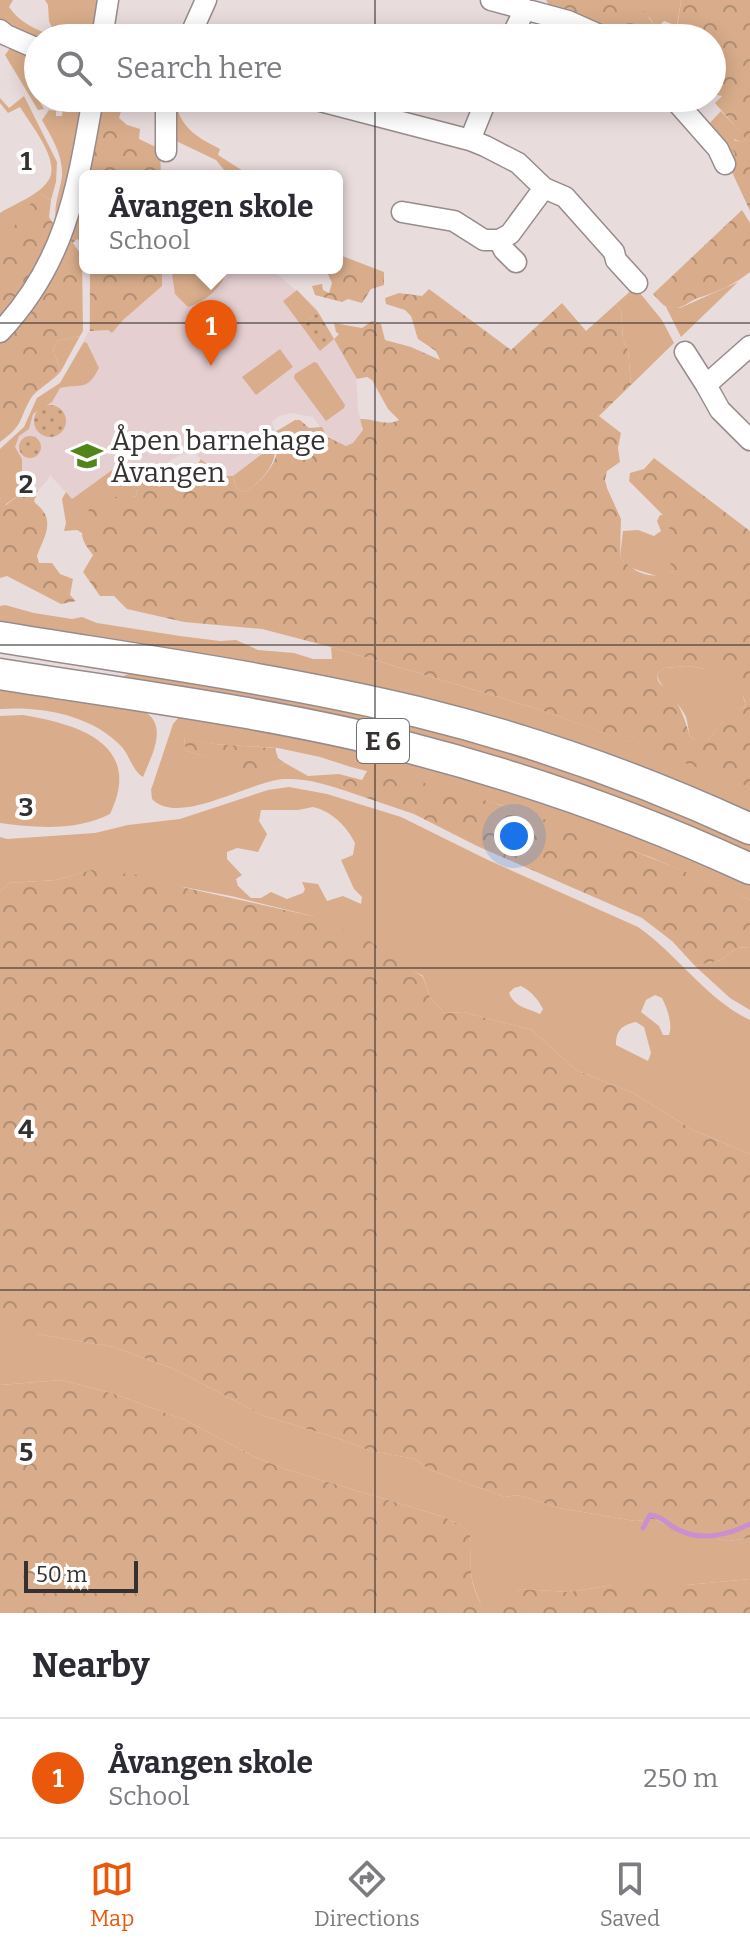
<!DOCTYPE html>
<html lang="en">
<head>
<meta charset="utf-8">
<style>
	:root { --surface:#fff; --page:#f2f2f3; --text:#2b2b33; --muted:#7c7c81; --line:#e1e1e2; --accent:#ea580c }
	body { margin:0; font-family:Bitter,serif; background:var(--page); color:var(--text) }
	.scale { position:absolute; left:24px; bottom:20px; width:114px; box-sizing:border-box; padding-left:8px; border:4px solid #363131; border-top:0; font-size:22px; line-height:28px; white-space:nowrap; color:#363131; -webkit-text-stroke:6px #fff; paint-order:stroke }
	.you { position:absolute; left:514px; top:836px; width:28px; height:28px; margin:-20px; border:6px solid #fff; border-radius:50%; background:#1a73e8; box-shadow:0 0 0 12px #1a73e833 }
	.badge { display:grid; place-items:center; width:52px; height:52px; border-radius:50%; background:var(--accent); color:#fff; font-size:26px; font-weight:700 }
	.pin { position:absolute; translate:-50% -66px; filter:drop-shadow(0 2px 4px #0008) }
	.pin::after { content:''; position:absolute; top:42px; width:28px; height:24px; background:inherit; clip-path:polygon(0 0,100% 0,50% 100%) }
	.popup { position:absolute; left:79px; top:170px; width:264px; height:104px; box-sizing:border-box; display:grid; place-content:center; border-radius:12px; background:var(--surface); filter:drop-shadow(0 2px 6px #0005); font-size:26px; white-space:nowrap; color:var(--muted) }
	.popup b { font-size:30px; color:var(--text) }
	.popup::after { content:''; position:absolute; left:50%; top:100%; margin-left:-16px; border:16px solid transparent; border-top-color:var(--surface) }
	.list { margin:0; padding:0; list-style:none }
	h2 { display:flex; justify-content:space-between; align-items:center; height:104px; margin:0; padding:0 32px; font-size:34px }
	h2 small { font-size:26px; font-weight:400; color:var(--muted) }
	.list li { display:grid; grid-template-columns:52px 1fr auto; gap:24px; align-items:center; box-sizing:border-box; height:120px; padding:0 32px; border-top:2px solid var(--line) }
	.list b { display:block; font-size:30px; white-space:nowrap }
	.list p { margin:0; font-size:26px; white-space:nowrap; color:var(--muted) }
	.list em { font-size:26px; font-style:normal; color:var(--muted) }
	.icon { flex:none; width:44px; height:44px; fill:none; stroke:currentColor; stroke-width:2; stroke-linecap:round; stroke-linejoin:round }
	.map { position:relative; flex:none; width:750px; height:1613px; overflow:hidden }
	.search { position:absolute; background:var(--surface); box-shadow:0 4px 20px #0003; left:24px; right:24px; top:24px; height:88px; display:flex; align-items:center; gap:20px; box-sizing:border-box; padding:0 28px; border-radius:44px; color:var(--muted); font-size:30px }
	.sheet { height:224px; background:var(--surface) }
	nav { display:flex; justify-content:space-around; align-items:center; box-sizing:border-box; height:112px; border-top:2px solid var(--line); background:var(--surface); font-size:22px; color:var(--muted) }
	nav a { display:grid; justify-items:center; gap:4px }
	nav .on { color:var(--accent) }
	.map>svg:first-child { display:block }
</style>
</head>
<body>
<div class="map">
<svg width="750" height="1613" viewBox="0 0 750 1613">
	<defs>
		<pattern id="forest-crowns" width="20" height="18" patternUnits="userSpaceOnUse" patternTransform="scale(2)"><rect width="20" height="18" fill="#d9ad8b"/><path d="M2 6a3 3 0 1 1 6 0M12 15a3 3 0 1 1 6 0" fill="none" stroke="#b18d72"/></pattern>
		<pattern id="park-dots" width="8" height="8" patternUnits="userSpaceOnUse" patternTransform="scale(2)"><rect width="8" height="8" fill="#d9ad8b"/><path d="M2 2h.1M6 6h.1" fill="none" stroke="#b18d72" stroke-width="1.8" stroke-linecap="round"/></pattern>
	</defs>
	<rect width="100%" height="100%" fill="#e9dcdd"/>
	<path fill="#e5cfd1" d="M 90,268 L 270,268 L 315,307 L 356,374 L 358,410 L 363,430 L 361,435 L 353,444 L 346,446 L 337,443 L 327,437 L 313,417 L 291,413 L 279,416 L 272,422 L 275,432 L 271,447 L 233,476 L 219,476 L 213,472 L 194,452 L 179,455 L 140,481 L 127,468 L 119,465 L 72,499 L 50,475 L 47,481 L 38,490 L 27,489 L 0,498 L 0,449 L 24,427 L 37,398 L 60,383 L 89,331 Z"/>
	<path fill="#d9ad8b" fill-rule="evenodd" d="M 0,0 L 13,0 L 9,7 C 21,24 37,30 56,37 L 49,21 L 48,5 L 45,0 L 101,0 L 96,21 L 83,37 C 54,42 23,39 0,19 Z
		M 631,0 L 681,0 L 677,26 L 664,21 L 659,26 L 654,25 L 650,18 L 631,4 Z
		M 10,48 L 36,54 L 33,90 L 44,109 L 38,110 L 5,55 Z
		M 24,96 L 57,162 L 56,182 L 51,200 L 42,195 C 25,208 23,219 9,233 L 0,230 L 0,213 C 14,204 39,195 48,181 C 62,161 30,124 20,107 L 8,113 L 0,103 L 0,98 L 9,108 Z
		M 175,98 C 179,127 195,136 220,149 L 218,155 L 251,176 L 229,176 L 216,160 L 174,140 Z
		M 63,106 L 81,106 L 83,124 L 56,222 C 53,205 60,192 62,176 C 63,155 52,138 42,120 L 49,110 L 56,111 L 56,116 L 62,116 Z
		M 721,111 L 748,140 L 740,142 L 734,139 L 735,157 L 732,164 L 707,126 Z
		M 171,268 L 221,268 L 226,270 C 224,287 203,303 188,307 L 175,294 Z
		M 738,282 L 681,337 L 666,307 L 680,308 Z
		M 635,287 L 662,320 L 674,343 L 631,385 L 628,350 L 623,340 L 621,311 L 616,304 Z
		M 297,290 L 318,312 L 301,325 L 283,301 Z
		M 80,336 L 61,371 L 53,350 L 57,341 Z
		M 84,342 L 87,343 L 99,368 C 87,392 81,383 60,388 L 52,402 L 33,414 L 29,429 L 19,436 L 15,447 L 22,459 L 22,478 L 27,489 L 5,505 L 0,498 L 0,449 L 24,427 L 37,398 L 60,383 Z
		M 280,349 L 293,367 L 256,395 L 242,377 Z
		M 314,362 L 317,363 L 345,405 L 344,408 L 326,421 L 294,378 L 295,374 Z
		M 274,440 C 280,461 263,480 246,492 C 236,491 235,485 233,476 L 271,447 Z
		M 119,465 L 127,468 L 140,481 L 136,496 L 126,499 L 116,497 L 86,515 L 82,533 L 77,530 L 64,531 L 66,523 L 62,499 L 66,492 L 72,499 Z
		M 660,515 L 664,515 L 670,522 L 673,571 L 660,577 L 628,567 L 620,557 L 623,531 L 638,530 L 654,536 L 661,531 L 657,521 Z
		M 5,605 L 34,613 L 72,619 L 82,617 L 97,623 L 180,636 L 220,641 L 236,640 L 258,650 L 294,653 L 313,659 L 332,659 L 331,647 L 538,709 L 744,784 L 750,787 L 750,813 L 712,796 L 0,623 L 0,606 Z
		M 688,666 L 716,671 L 740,685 L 746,707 C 730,708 719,728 708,740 L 695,740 L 690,736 C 688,730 688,723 686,717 C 680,703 658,686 657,674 L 664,668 Z
		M 132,672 L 341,704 L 547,760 L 750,839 L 750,857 L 136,684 L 124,676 Z
		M 0,688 L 143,711 C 169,724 152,755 143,777 C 133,771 130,757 122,747 C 92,715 42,706 0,709 Z
		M 23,715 C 78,724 144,744 110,814 C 78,831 35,828 0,823 L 0,716 Z
		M 179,717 C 269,733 360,748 448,773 C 551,801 653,840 750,885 L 750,900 L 650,857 L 501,805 L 351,767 L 320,757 L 278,748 L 213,744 L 184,738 L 186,751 C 213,757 260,778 285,763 L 308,776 L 339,774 L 339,782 L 346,791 C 326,784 306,778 284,779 C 250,781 179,827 152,799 L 151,790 L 173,724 Z
		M 289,787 L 327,794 L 401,817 L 488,860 L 638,927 C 678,955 706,999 750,1020 L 750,1154 L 693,1130 L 633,1093 L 576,1070 L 532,1030 L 463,1012 L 444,1013 L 430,997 L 423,976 L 312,916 L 231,896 L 93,870 L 56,880 L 9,883 L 0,892 L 0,837 L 7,839 L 95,833 L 128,825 L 180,819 L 268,790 ZM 313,807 C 332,811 347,827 355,843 L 353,855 L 341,860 L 354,889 L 362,897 L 361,904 L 343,896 L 327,901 L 318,884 L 302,882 L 305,889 L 303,893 L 287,899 L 271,892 L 261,898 L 251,898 L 238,886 L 236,879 L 242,875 L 227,859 L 227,852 L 237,848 L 258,852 L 267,834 L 259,821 L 261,810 L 298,810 ZM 521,986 C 532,992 537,998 543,1009 L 540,1014 C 528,1008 515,1008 509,993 L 514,988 ZM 655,995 L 662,998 C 667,1008 673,1024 669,1035 L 663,1035 L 659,1026 L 641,1012 L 646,1000 ZM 636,1022 L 644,1027 L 651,1053 L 648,1061 L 616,1045 C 616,1030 622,1025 636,1022 Z
		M 750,947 L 750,1010 L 730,998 L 695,966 L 721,960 L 737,948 Z
		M 0,1334 L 36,1334 L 114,1347 L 176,1370 L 264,1416 L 334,1437 L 371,1451 L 415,1459 L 430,1470 L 505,1497 L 518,1495 L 559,1508 L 635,1521 L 653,1519 L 683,1532 L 728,1541 L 750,1538 L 750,1579 L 686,1585 L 613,1585 L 569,1592 L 521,1589 L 482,1608 C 478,1596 471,1583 471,1570 C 469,1534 480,1533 441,1516 L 288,1470 L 257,1458 L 185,1420 L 114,1394 L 62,1380 L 0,1385 Z"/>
	<path fill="url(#forest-crowns)" fill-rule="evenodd" d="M 546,0 L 631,0 L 631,4 L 645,12 L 654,25 L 659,26 C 642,55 605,29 583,20 C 573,16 562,14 552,10 Z
		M 681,0 L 750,0 L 750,211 L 731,170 L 735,153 L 728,143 L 730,139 L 740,142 L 747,140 L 715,103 L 722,96 L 712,94 L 712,38 L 676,37 Z
		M 103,98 L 125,98 L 119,118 L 127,125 L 140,129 L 139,139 L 160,149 L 161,176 L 88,176 Z
		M 85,189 L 85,242 L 77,239 L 73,243 L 82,256 L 83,331 L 80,336 L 57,341 L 53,350 L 61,371 C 52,382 37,389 31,398 C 18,420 25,424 0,442 L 0,342 C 47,292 67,255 85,189 Z
		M 42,195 L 51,200 L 49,217 L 58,231 L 53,243 L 0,322 L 0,230 L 9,232 C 22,220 26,203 42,195 Z
		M 742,210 L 750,223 L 750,272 C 734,285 717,292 698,298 C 687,302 680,312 667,307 C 662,305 657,298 653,294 Z
		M 337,254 L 384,272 L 384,285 L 371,289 L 362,303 L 348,299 L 342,302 L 315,295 L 312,286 L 322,284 L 323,290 L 329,293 L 332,283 L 325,268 L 337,268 Z
		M 90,268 L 162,268 L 162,286 L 123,320 L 112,333 L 108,330 L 90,331 Z
		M 429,289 L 511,350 L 562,303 L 586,331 L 616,304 L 621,311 L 623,340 L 628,350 L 631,385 L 599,416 L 621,433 L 618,448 L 620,462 L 607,471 L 605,480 L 607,488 L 621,519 L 620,557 C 634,574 654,581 673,571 L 667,554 L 670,522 L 629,481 L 630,473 L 644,469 L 654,458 L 750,531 L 750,787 L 538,709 L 331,647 L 262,629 L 184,622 L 127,609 L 114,596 L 100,596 L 83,572 L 93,555 C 88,548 82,542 82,533 C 81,519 91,501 105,498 C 116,495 125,500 136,496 L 140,481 L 148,476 L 159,487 L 167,483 L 176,471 L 191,474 L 201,459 L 219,476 L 233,476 C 235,485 236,491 246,492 C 258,484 276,466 277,451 C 277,445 274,438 275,432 L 295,420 L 300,420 L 309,428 L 322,427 L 327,437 L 346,446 L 353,443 L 363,430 L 360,419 C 374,418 386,427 399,420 L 388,409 L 372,380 L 367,377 L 357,379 L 334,339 L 339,334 L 336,332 L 334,323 L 362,328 L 372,321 L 381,324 L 385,340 L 411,347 L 440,360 L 436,351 L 418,339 L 411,316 L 405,310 L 386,304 L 385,298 L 399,293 L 422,296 ZM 688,666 C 715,670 742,677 746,707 C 729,708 719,728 708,740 L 695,740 L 690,736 C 684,718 681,705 667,690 C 661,684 657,683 657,674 L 664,668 Z
		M 27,489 L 38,490 L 34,501 C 36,505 41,507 43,511 C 54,525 41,543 37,556 L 39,563 L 52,563 L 60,574 L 73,579 L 70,595 L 76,601 L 61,604 L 7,576 L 0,578 L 0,498 L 6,505 Z
		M 184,737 L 213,744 L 275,748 L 278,758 L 285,763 C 254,781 218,758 186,751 Z
		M 367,771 C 405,776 443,788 480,799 C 572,826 663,860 750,900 L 750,947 L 737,948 L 721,960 L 695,966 L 672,941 L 642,918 L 477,846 L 414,814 L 346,791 L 339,782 L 339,774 L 362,780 Z
		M 92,870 L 147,876 L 186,888 L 312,916 L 368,940 L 423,977 L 430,997 L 444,1013 L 463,1012 L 532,1030 L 576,1070 L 633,1093 L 693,1130 L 750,1154 L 750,1538 L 728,1541 L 683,1532 L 653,1519 L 635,1521 L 559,1508 L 518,1495 L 505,1497 L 430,1470 L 415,1459 L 371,1451 L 334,1437 L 264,1416 L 176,1370 L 114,1347 L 36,1334 L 0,1334 L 0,892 L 9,883 L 56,880 Z
		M 62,1380 L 114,1394 L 185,1420 L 257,1458 L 288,1470 L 441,1516 C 480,1533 469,1533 471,1570 C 471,1583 477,1596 482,1607 L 521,1589 L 569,1592 L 613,1585 L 686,1585 L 750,1579 L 750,1613 L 0,1613 L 0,1385 Z"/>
	<path fill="url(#park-dots)" d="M 318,312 L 334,339 L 320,351 L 301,325 Z
		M34 421a16 16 0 1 1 32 0a16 16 0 1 1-32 0Z
		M19 447a11 11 0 1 1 22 0a11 11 0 1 1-22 0Z"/>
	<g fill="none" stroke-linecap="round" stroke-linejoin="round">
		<path stroke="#c990d0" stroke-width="5" d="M 643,1528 L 650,1515 C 663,1516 666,1524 677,1529 C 700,1542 728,1535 750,1524"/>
		<defs>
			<path id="minor" d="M 491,0 L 568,21 L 606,38
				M 0,30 L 6,35 L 38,49
				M 102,38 L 108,0
				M 189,38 L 206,0
				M 511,38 L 525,9
				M 166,98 L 166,151
				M 309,98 L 470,140 L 485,146 L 518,163 L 544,188 L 565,197 L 614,252 L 616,260 L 637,283
				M 673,98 L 718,149 L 725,164
				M 470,140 L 487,98
				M 402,212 L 454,221 L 484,240 L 499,240 L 510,234 L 544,188
				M 499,240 L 504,250 L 516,262
				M 0,332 C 66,262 77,189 93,98
				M 750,346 L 706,385 L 720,410 L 750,440
				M 685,352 L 706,385"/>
			<path id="highway" d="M 0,637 C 140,660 280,679 418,712 C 532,740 644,780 750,829
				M 0,674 C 132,695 266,712 395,744 C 517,775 636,816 750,869"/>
		</defs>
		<use href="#minor" stroke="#978b8c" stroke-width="23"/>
		<use href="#highway" stroke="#978b8c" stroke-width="33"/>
		<use href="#minor" stroke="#fff" stroke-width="20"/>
		<use href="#highway" stroke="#fff" stroke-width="30"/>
	</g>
	<path fill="none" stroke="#363131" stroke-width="2" stroke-opacity="0.55" d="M 375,0 L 375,38M 375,98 L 375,1613M 0,323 L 750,323M 0,645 L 750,645M 0,968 L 750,968M 0,1290 L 750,1290"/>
	<defs>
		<symbol id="school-bare" viewBox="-9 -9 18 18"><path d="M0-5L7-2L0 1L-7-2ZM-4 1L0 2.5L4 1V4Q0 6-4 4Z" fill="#518419" stroke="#fff" stroke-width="2.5" paint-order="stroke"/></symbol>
	</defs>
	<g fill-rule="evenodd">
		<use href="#school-bare" x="65" y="434" width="44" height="44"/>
	</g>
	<g text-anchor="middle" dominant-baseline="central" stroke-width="8" stroke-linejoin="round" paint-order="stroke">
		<rect fill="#fff" stroke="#726f6f" stroke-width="2" x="357" y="719" width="52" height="44" rx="6"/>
		<g font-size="26" font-weight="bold" fill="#363131">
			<text x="383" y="741">E 6</text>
		</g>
		<g font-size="28" fill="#363131" stroke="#fff" text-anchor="start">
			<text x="111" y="440">Åpen barnehage<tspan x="111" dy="32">Åvangen</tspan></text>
		</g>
	</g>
	<g font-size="26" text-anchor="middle" font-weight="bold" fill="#363131" stroke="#fff" stroke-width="8" stroke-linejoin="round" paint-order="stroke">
		<text x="26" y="170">1</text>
		<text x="26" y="493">2</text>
		<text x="26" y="816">3</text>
		<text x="26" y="1138">4</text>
		<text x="26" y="1461">5</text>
	</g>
</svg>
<div class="scale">50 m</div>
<div class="you"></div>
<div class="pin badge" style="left:211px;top:366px">1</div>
<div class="popup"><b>Åvangen skole</b>School</div>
<div class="search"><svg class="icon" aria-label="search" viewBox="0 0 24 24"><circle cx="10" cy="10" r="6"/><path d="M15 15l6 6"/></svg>Search here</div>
</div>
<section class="sheet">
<h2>Nearby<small></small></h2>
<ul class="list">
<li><span class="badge">1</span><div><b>Åvangen skole</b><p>School</p></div><em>250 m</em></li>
</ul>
</section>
<nav>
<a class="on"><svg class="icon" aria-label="map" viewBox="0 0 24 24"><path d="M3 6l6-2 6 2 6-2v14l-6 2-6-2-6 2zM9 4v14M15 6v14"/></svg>Map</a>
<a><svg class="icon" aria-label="directions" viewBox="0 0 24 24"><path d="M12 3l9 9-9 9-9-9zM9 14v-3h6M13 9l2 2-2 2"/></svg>Directions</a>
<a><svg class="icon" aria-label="saved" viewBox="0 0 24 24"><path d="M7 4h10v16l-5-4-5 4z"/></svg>Saved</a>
</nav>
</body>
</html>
